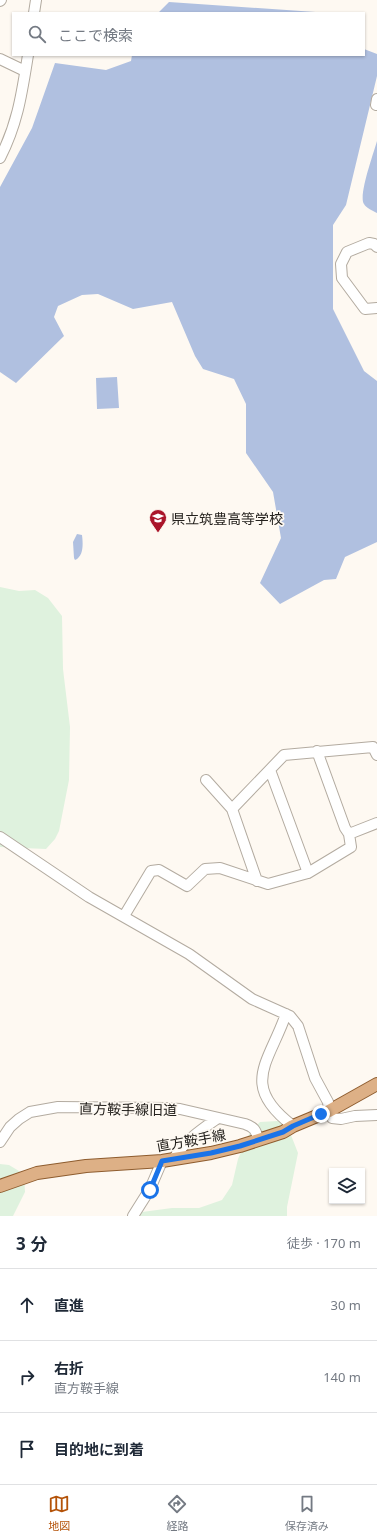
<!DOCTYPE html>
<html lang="ja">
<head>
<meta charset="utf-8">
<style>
	:root { --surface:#fff; --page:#f6f6f7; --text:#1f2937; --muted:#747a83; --line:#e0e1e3; --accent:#b45309 }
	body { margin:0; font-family:"Noto Sans","Noto Sans JP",sans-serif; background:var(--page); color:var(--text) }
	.controls { position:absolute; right:12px; bottom:12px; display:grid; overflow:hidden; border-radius:0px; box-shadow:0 1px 3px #0004 }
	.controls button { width:36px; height:36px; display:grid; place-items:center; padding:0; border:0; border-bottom:1px solid var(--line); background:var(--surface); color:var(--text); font:20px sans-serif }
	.stop { position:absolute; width:12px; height:12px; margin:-9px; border:3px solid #1a73e8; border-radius:50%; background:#fff }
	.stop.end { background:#1a73e8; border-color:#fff; box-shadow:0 1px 4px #0008 }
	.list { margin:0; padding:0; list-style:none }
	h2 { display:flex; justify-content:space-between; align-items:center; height:52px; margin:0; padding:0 16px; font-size:17px }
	h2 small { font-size:13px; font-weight:400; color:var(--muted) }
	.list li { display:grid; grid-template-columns:26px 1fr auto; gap:12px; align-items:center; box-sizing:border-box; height:72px; padding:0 16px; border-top:1px solid var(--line) }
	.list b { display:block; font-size:15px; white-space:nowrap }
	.list p { margin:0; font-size:13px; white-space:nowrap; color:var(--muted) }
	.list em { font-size:13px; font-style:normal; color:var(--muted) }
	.icon { flex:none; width:22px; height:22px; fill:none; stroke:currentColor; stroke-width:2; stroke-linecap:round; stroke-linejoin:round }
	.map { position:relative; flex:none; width:377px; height:1216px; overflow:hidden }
	.search { position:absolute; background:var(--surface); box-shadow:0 1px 3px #0004; left:12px; right:12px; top:12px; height:44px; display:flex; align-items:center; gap:10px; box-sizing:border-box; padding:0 14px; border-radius:0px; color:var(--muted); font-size:15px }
	.sheet { height:268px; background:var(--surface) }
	nav { display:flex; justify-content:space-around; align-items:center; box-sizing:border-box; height:56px; border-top:1px solid var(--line); background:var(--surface); font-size:11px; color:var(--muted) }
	nav a { display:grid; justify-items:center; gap:2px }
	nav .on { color:var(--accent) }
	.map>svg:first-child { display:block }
</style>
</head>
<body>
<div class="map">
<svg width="377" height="1216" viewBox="0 0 377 1216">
	<rect width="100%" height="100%" fill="#fef9f2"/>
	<path fill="#dff2de" d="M 0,587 L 19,591 L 35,590 L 48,598 L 62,616 L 63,669 L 70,727 L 69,780 L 59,831 L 55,839 L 46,849 L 0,847 Z
		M 278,1121 L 289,1130 L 298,1153 L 287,1207 L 287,1216 L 135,1216 L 142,1212 L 172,1208 L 199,1208 L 222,1200 L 232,1185 L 238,1159 L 250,1132 L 260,1122 Z
		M 0,1164 L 9,1165 L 24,1174 L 25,1192 L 13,1216 L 0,1216 Z"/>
	<path fill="#b0c0e0" d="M 169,2 L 330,13 L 158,13 Z
		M 364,49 L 377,54 L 377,76 L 346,205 L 333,225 L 333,309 L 364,371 L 377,381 L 377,542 L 345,557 L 336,579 L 324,580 L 280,604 L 260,583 L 281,538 L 273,492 L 246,453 L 246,404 L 234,379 L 203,369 L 195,356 L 172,302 L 133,309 L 98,294 L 82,295 L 58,306 L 54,317 L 64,336 L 16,383 L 0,372 L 0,187 L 32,128 L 55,63 L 106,70 L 131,61 L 132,55 L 364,55 Z
		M 377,141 L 377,213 C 373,211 366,208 364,204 C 358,196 374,152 377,141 Z
		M 117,377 L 119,408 L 97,409 L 96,378 Z
		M 77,534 L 82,535 C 83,543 84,556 75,560 L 74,558 L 73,542 Z"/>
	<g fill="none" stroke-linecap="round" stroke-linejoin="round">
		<defs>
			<path id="minor" d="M 0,1 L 1,0
				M 34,13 L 36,0
				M 0,59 L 25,71
				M 376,105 L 377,99
				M 0,158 C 18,123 22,92 28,55
				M 377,247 L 374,244 L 369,243 L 347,252 L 341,264 L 342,278 L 365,309 L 377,308
				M 317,751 L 345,828 L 349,834
				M 270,770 L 308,873
				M 206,780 L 232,809
				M 0,837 L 89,897 L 189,954 L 252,999 L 290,1016 L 298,1026 L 315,1078 L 328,1102 L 329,1111 L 332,1118 L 341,1119 L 355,1116 L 377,1115
				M 257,881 L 232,809 L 284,755 L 373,747 L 377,755
				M 124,916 L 151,871 L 159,870 L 187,886 L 205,869 L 220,868 L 268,884 L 308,873 L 351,847 L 349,834 L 377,823
				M 286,1014 C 269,1063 239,1085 293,1126
				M 0,1142 L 10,1127 L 19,1119 L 30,1112 L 58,1107 L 166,1108 L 180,1109 L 245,1124 C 254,1127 256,1130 258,1139
				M 173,1160 C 184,1141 201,1130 218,1118
				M 133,1216 L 150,1189 L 162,1161"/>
			<path id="major" d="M 0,1186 L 37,1173 L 86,1166 L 162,1161 L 211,1153 L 240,1146 L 283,1132 L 293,1126 L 329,1111 L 377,1084"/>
		</defs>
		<use href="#minor" stroke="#b3aba0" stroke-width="12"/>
		<use href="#major" stroke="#8e5c2e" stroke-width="14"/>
		<use href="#minor" stroke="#fff" stroke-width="10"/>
		<use href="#major" stroke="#ddb086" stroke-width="12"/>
	</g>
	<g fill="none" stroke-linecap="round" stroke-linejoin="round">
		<path stroke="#1a73e8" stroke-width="5" d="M 150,1190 L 162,1161 L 211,1153 L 240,1146 L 283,1132 L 293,1126 L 321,1114"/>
	</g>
	<defs>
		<symbol id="school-pin" viewBox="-11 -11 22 30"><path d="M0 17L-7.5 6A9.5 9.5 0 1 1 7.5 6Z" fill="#aa152a" stroke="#fef9f2"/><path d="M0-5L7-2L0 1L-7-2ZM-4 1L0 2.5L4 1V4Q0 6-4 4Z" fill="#fff"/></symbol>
	</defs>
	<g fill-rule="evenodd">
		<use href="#school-pin" x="148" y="508" width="20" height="27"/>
	</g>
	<g text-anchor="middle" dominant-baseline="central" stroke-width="3.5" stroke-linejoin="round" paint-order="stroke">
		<g font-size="14" fill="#25221e" stroke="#fef9f2" text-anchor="start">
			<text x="171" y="518">県立筑豊高等学校</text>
		</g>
		<g font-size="14" fill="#25221e" stroke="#fef9f2">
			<text transform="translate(128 1109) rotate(1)">直方鞍手線旧道</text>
			<text transform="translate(191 1140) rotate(-10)">直方鞍手線</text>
		</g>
	</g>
</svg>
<div class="controls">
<button><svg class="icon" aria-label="layers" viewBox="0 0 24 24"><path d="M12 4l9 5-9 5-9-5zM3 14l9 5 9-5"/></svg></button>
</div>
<div class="stop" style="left:150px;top:1190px"></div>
<div class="stop end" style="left:321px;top:1114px"></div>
<div class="search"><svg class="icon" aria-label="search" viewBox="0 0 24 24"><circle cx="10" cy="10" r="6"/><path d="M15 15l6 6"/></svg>ここで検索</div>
</div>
<section class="sheet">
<h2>3 分<small>徒歩 · 170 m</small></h2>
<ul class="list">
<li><svg class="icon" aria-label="ahead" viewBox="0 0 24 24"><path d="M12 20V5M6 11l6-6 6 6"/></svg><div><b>直進</b></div><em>30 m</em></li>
<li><svg class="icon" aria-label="right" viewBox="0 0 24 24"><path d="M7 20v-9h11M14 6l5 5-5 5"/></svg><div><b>右折</b><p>直方鞍手線</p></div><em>140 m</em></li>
<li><svg class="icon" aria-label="arrive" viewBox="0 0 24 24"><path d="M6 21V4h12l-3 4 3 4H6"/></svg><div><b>目的地に到着</b></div></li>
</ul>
</section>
<nav>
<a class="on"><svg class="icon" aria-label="map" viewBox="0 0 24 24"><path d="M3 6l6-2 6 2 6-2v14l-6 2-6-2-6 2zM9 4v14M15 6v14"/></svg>地図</a>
<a><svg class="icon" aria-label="directions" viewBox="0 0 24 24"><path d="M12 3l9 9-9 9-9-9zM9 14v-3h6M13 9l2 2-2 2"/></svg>経路</a>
<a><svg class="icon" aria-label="saved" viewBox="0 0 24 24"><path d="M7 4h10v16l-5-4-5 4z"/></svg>保存済み</a>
</nav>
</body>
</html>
